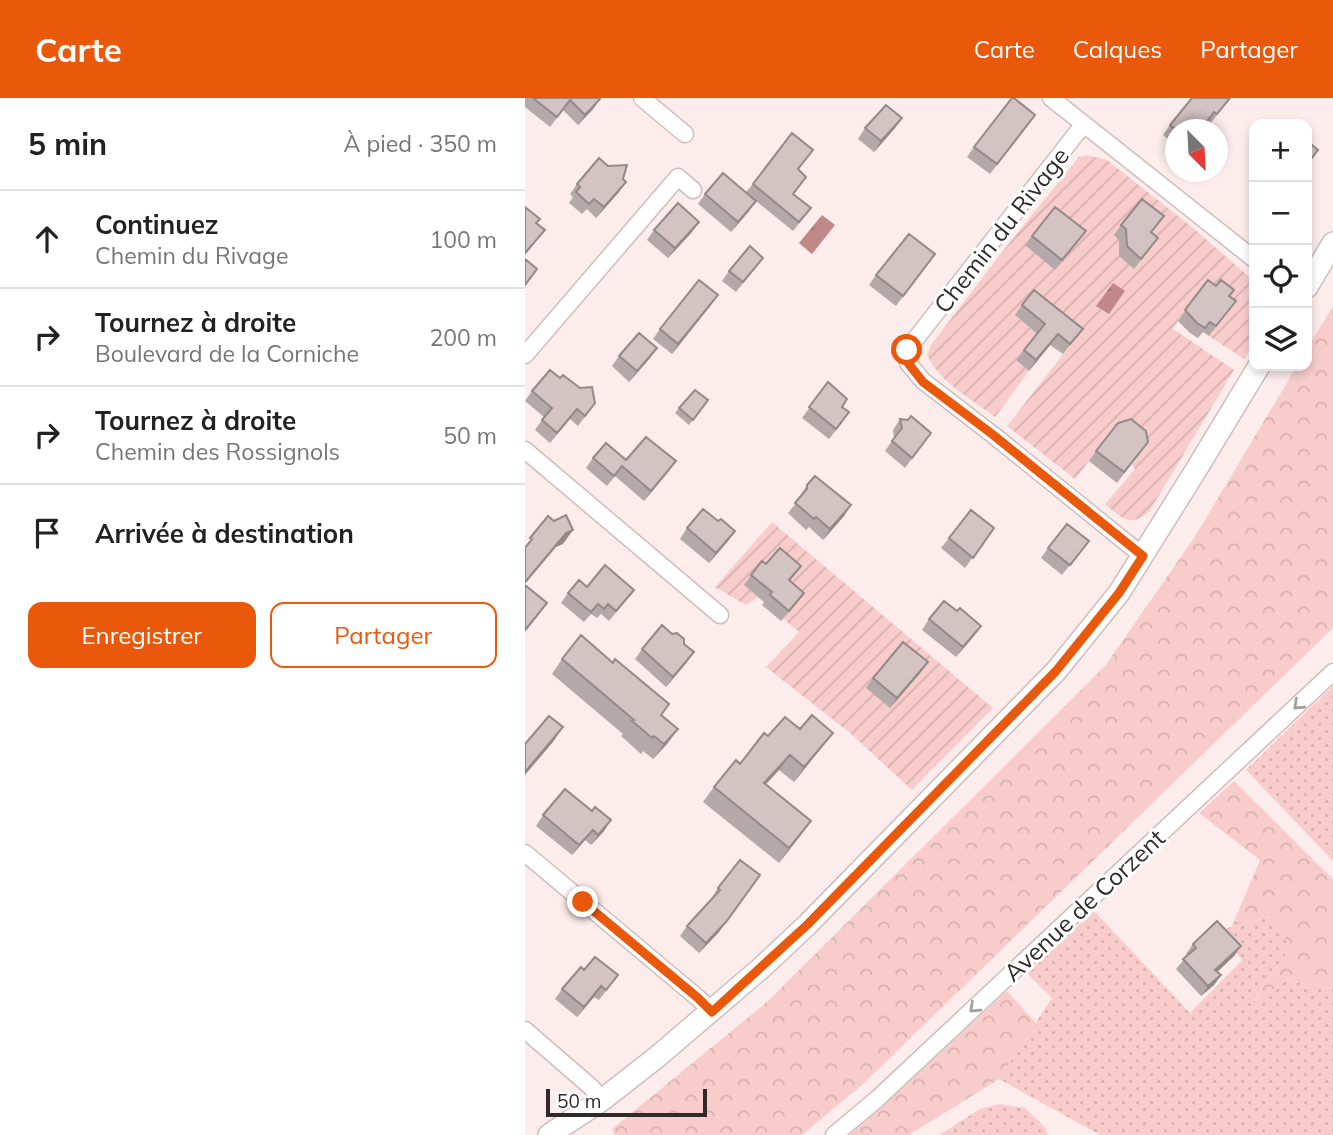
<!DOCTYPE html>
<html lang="fr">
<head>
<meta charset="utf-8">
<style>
	:root { --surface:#fff; --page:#f6f6f6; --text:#222; --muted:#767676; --line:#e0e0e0; --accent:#ea580c }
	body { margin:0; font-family:Mulish,sans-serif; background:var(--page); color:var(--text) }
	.controls { position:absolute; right:21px; top:21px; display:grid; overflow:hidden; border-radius:14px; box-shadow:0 4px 10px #0003 }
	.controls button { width:63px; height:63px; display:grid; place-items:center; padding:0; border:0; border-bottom:2px solid var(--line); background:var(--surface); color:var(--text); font:35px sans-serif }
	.compass { position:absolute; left:640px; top:21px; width:63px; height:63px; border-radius:50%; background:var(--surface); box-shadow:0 4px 10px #0003; rotate:156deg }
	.scale { position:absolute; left:21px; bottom:18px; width:161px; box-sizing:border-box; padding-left:7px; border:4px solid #302a2a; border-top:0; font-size:19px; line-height:24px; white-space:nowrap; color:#302a2a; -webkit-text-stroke:5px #fff; paint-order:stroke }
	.stop { position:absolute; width:21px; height:21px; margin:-16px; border:5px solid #ea580c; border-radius:50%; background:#fff }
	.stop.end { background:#ea580c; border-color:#fff; box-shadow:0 2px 7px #0008 }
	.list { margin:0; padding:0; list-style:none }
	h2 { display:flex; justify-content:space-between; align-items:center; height:91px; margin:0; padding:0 28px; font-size:30px }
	h2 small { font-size:23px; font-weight:400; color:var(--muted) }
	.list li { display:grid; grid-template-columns:46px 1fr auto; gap:21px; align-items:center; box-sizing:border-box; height:98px; padding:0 28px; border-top:2px solid var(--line) }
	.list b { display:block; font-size:26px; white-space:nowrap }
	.list p { margin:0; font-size:23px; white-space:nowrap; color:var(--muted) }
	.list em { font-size:23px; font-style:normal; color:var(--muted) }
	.actions { display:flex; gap:14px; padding:21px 28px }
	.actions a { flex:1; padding:16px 0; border:2px solid var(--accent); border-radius:14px; text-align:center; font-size:24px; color:var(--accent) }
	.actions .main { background:var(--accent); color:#fff }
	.icon { flex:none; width:38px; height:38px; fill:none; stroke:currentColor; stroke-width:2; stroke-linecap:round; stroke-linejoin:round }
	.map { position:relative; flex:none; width:808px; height:1037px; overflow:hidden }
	header { display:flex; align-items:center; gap:42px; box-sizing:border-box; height:98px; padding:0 35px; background:var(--accent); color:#fff }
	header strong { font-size:33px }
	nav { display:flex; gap:38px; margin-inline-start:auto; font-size:24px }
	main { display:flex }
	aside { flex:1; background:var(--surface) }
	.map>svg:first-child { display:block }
</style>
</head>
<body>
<header>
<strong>Carte</strong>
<nav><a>Carte</a><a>Calques</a><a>Partager</a></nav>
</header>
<main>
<aside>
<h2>5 min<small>À pied · 350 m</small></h2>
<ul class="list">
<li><svg class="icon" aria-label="ahead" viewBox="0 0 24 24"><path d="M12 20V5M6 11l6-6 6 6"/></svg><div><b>Continuez</b><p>Chemin du Rivage</p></div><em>100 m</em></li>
<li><svg class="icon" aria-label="right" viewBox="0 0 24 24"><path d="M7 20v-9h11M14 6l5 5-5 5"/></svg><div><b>Tournez à droite</b><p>Boulevard de la Corniche</p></div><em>200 m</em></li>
<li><svg class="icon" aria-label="right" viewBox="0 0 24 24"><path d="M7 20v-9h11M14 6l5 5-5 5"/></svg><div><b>Tournez à droite</b><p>Chemin des Rossignols</p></div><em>50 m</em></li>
<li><svg class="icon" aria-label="arrive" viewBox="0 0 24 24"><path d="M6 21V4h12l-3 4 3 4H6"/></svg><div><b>Arrivée à destination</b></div></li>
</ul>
<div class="actions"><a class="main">Enregistrer</a><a>Partager</a></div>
</aside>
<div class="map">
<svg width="808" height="1037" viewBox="0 0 808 1037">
	<defs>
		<pattern id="grass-dots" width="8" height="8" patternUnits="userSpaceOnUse" patternTransform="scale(1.75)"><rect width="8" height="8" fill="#f9cccc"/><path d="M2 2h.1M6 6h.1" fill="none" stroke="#d6afaf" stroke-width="1.8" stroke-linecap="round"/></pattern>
		<pattern id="forest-crowns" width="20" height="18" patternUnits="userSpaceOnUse" patternTransform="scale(1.75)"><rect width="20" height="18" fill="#f9cccc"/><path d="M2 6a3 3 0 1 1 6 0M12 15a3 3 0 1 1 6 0" fill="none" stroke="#d6afaf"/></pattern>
		<pattern id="garden-furrows" width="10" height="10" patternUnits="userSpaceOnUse" patternTransform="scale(1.75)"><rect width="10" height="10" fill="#f9cccc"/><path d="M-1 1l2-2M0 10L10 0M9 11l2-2" fill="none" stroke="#d6afaf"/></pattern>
		<pattern id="water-ripples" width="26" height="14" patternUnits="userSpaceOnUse" patternTransform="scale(1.75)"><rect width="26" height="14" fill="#c18888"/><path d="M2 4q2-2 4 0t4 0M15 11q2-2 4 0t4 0" fill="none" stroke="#9d6f6f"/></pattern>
	</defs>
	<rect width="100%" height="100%" fill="#fdecec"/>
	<path fill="url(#grass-dots)" d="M 808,588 L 808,763 L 721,672 Z
		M 569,813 L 665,915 L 717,862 L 695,834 L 707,828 L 746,819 L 766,849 L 727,904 L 761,883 L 808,890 L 808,1037 L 575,1037 L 474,981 L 527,900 L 502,875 Z
		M 475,1006 L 500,1010 L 520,1029 L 523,1037 L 414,1037 L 455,1011 Z"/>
	<path fill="url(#forest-crowns)" d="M 808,208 L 808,530 L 337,987 L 277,1037 L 90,1037 L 87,1031 L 242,904 L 580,568 L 669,440 L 772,268 L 782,268 L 782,251 Z
		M 709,683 L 808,781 L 808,890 L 761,883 L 726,906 L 766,849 L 746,819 L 707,828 L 735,762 L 674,715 Z
		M 482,893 L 511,925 L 474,981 L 384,1037 L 324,1037 L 356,1010 Z"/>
	<path fill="url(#garden-furrows)" d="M 562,57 L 582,62 L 667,129 L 729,183 L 729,245 L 719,261 L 684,238 L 703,213 L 656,218 L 648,231 L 709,272 L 624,414 C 604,430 597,420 580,406 L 610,371 L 607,367 L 612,360 L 610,358 L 570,355 L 550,381 L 482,328 L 550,241 L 490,217 L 512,236 L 491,262 L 504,273 L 470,319 C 447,301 415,285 402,257 L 406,247 L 477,154 L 554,59 Z
		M 247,424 L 468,610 L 387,692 L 325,635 L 241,569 L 274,534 L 233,499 L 221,507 L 190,489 Z"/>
	<path fill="url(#water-ripples)" d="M 297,117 L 310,127 L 287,156 L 274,145 Z
		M 588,185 L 600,193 L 584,216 L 571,208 Z"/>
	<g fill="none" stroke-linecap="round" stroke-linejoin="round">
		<defs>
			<path id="minor" d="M 117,0 L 160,36
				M 526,0 L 729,161
				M 558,27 L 382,252 L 383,265 L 398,283 L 467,336 L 618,458
				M 0,257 L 153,79 L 168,92
				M 0,352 L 195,517
				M 0,755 L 173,900 L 187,913
				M 0,932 L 66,989 L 77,1002
				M 309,1037 L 352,1001 L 808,574"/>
			<path id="tertiary" d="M 782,189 L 808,145
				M 24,1037 L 77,1002 L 132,959 L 235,871 L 282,827 L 531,573 L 594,495 L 671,372 L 734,268"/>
		</defs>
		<use href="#minor" stroke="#cdbdbc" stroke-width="19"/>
		<use href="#tertiary" stroke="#cdbdbc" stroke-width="24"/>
		<use href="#minor" stroke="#fff" stroke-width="16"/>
		<use href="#tertiary" stroke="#fff" stroke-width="21"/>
	</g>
	<path fill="#b5a8a8" d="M 0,0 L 74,0 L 75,1 L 68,11 L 53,27 L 38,12 L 25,29 L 0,9 Z
		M 705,0 L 685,26 L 682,24 L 676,32 L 650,32 L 650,47 L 638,37 L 645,27 Z
		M 377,20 L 370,30 L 349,54 L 333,41 L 340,30 Z
		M 503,27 L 465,76 L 442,59 L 449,49 Z
		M 288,52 L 273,72 L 269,96 L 286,110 L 268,133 L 225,98 L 224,113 L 206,134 L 173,106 L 180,96 L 221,94 L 228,86 Z
		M 52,86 L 94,94 L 71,120 L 62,111 L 57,116 L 44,105 L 48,99 L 45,96 Z
		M 596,127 L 627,134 L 633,140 L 609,171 L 594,158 L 594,142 L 589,137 Z
		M 129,132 L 167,134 L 143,160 L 122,142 Z
		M 561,133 L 530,172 L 500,147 L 507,138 Z
		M 410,156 L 371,208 L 344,187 L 351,177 Z
		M 238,160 L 211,194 L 197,183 L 204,173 Z
		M 683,182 L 711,203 L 684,238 L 678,234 L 673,240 L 665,235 L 653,223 Z
		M 193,197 L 147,256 L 128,241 L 135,231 Z
		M 497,207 L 558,231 L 538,256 L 525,247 L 504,273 L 491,262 L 512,236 L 490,217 Z
		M 132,250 L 125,260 L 104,284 L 87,268 L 94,258 Z
		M 35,280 L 70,305 L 53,328 L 45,321 L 25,345 L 10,332 L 19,319 L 0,303 L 7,293 Z
		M 303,284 L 317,309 L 317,325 L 304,341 L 277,320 Z
		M 183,302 L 164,327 L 150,315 L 154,310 Z
		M 375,321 L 406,335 L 380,370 L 360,353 L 369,340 L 368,332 Z
		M 571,353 L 616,354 L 592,385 L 564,363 Z
		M 68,360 L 101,362 L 151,363 L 119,403 L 90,378 L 82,388 L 61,370 Z
		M 282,387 L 326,407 L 319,418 L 298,442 L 284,429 L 281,432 L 263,415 L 275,400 L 275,398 Z
		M 162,430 L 203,443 L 184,465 L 155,441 Z
		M 469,430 L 440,470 L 416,450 L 424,440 Z
		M 523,450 L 556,453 L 537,477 L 516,460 Z
		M 241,466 L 276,468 L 265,483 L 272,505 L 256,523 L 237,507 L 239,504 L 219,487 L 226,477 Z
		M 62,489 L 102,501 L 84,523 L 76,516 L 72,520 L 66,516 L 59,524 L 36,505 L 43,495 Z
		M 432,513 L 456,528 L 431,559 L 397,532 L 404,521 Z
		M 147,536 L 162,564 L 141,589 L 110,561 L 117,551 Z
		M 37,561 L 136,618 L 153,631 L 142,646 L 128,661 L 118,653 L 116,656 L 96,638 L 98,636 L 27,576 Z
		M 396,574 L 365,610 L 341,590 L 348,580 Z
		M 275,631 L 308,635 L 297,649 L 269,684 L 254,672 L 241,686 L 286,723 L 254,765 L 178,704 L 189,689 L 243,638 Z
		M 67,713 L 79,733 L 66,747 L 60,742 L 47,757 L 11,728 L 18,717 Z
		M 215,762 L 194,834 L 174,855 L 155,838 L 162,828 L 187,801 L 186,801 L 193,790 Z
		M 668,846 L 716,848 L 709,858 L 692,873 L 696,877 L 689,887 L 676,898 L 651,871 L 662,858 L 661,856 Z
		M 59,872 L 93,877 L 74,902 L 69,899 L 52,919 L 30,901 L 37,891 Z"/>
	<path fill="#948888" d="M 75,1 L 68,11 L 53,27 L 60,17 Z
		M 377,20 L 370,30 L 349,54 L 356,43 Z
		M 101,84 L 94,94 L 71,120 L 79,109 Z
		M 231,103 L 224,113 L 206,134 L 213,124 Z
		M 174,124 L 167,134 L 143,160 L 150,150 Z
		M 20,132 L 0,157 L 0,155 Z
		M 193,197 L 186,207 L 147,256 L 153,246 Z
		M 533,236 L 525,247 L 504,273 L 511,262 Z
		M 132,250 L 125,260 L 104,284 L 112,273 Z
		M 151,363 L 144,373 L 119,403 L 126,393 Z
		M 326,407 L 319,418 L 298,442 L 305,431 Z
		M 48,432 L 38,446 L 31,449 L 0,486 L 0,484 L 41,435 Z
		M 210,433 L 203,443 L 184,465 L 191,455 Z
		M 22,505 L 12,519 L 0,534 L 0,532 Z
		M 456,528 L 449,538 L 431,559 L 438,549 Z
		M 169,554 L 162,564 L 141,589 L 148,579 Z
		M 403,564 L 396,574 L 365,610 L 372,600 Z
		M 38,629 L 28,644 L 0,677 L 0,674 Z
		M 153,631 L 142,646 L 128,661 L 139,646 Z
		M 308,635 L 297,649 L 269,684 L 279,669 Z
		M 265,657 L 254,672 L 228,700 L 239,685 Z
		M 86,722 L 79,733 L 66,747 L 73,737 Z
		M 286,723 L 275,738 L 254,765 L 264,750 Z
		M 68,732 L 60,742 L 47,757 L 54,747 Z
		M 235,777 L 194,834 L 174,855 L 181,845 Z
		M 716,848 L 709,858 L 684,882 L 690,872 Z
		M 696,877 L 689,887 L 676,898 L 683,888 Z
		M 76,888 L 69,899 L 52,919 L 59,909 Z"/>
	<path fill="#d3c3c3" stroke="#948888" stroke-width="2" d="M 8,0 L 74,0 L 75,1 L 60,17 L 45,2 L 32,19 Z
		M 487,0 L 489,0 L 510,17 L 472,66 L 449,49 Z
		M 667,0 L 705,0 L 692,16 L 689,14 L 675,32 L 651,32 L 645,27 Z
		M 361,7 L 377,20 L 356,43 L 340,30 Z
		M 267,35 L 288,52 L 273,71 L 281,79 L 268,96 L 286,110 L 274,124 L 228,86 Z
		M 782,43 L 793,52 L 782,66 Z
		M 74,60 L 83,68 L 102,67 L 98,81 L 101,84 L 79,109 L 69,101 L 64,106 L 51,94 L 55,89 L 52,86 Z
		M 198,75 L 231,103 L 213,124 L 180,96 Z
		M 617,101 L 639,118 L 626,134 L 633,140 L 616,161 L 602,148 L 601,131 L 596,127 Z
		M 153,105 L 174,124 L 150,150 L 129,132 Z
		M 0,109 L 15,121 L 11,125 L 20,132 L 0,155 Z
		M 530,109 L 561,133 L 537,162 L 507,138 Z
		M 384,136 L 410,156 L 378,198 L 351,177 Z
		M 225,148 L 238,160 L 218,184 L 204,173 Z
		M 0,161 L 12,171 L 0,187 Z
		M 174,182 L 193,197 L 153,246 L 135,231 Z
		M 683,182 L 691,188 L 696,182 L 709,192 L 704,198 L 711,203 L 691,228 L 685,224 L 680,230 L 672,225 L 660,212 Z
		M 509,192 L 558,231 L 545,246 L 533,236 L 511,262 L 499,252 L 520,226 L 497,207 Z
		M 114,235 L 132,250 L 112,273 L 94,258 Z
		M 25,272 L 35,280 L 38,277 L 55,290 L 67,289 L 70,305 L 60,318 L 52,311 L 32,335 L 17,322 L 27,310 L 7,293 Z
		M 303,284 L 322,301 L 317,309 L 324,314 L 311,331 L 284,309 Z
		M 170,292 L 183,302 L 168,322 L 154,310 Z
		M 386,318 L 406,335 L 387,360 L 367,343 L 377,330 L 375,321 L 383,322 Z
		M 606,321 L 621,333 L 623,344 L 599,374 L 571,353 L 593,325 Z
		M 121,339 L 151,363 L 126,393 L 97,368 L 89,378 L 68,360 L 81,345 L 101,362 Z
		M 290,378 L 326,407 L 305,431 L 291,419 L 289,421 L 270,405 L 282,391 L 282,387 Z
		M 178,411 L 193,423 L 196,421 L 210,433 L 191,455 L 162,430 Z
		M 446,412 L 469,430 L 448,460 L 424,440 Z
		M 41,417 L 48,432 L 41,435 L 0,484 L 0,450 L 7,441 L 5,440 L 23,418 L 29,423 Z
		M 542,426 L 564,443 L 545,467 L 523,450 Z
		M 255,450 L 276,468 L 264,482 L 279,495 L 264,513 L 245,497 L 247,494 L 226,477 L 237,463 L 241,466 Z
		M 80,467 L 109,492 L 91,513 L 83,506 L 79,511 L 73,506 L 66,514 L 43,495 L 54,482 L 62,489 Z
		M 0,487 L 22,505 L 0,532 Z
		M 419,503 L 432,513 L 435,510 L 456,528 L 438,549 L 404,521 Z
		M 137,527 L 147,536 L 152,535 L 159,541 L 159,546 L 169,554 L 148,579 L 117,551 Z
		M 56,537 L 88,565 L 90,561 L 144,606 L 136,617 L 153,631 L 139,646 L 129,638 L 127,640 L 107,623 L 109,622 L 37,561 Z
		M 378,544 L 403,564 L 372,600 L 348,580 Z
		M 287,617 L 308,635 L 279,669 L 265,657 L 239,685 L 286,723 L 264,750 L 189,689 L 211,662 L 215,666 L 239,635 L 243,638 L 260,619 L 275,631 Z
		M 24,618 L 38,629 L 0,674 L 0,646 Z
		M 40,691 L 67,713 L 70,709 L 86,722 L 73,737 L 68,732 L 54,747 L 18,717 Z
		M 215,762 L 235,777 L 201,824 L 181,845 L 162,828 L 195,792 L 193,790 Z
		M 692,823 L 716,848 L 690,872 L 696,877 L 683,888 L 658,861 L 671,850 L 668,846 Z
		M 70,859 L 93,877 L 81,892 L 76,888 L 59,909 L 37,891 L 56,869 L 59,872 Z"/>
	<defs><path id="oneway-chevron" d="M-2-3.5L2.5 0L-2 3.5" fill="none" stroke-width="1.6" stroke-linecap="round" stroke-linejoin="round" transform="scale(1.75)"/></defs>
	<g stroke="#a29f9f">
		<use href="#oneway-chevron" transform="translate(773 607) rotate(137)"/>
		<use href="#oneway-chevron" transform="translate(449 910) rotate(137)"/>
	</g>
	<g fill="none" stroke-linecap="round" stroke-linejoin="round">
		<path stroke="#ea580c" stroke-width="9" d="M 58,804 L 173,900 L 187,914 L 282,827 L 531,573 L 594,495 L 618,458 L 467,336 L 398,284 L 383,265 L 382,252"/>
	</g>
	<g text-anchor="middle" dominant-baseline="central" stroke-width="6" stroke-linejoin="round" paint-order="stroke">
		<g font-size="24" fill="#302a2a" stroke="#fff">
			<text transform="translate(476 132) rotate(-52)">Chemin du Rivage</text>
			<text transform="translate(559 807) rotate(-43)">Avenue de Corzent</text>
		</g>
	</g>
</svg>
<div class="controls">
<button>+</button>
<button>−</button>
<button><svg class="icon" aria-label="locate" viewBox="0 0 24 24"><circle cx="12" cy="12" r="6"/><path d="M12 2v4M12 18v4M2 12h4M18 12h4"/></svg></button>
<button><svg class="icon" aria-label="layers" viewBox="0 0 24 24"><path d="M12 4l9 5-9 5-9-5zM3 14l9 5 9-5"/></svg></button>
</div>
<svg class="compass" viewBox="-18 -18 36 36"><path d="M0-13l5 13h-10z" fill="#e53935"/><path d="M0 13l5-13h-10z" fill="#767676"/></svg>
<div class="scale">50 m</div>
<div class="stop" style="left:382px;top:252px"></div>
<div class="stop end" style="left:58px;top:804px"></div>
</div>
</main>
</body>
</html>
